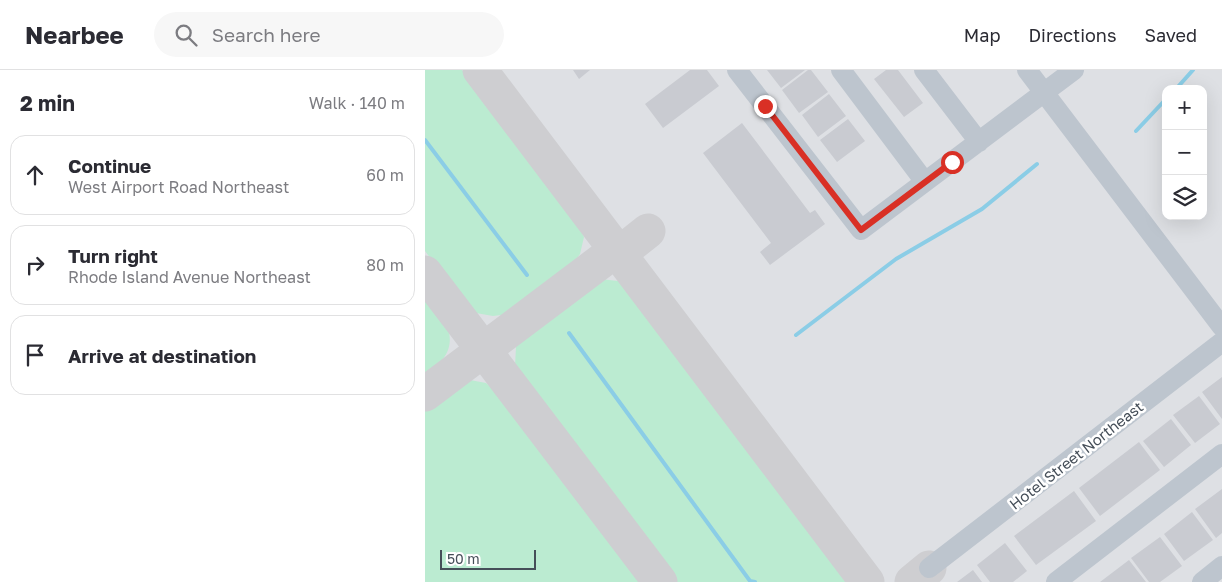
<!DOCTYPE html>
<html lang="en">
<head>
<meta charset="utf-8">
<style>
	:root { --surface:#fff; --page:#f7f7f7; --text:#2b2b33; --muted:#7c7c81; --line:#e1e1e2 }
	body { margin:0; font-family:"Golos Text",sans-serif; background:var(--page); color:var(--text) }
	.controls { position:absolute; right:15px; top:15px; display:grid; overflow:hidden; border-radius:10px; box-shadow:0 5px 20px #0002 }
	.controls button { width:45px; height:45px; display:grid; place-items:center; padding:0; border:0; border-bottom:1px solid var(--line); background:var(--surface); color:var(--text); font:25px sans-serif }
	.scale { position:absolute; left:15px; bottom:12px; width:96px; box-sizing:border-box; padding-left:5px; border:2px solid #454e58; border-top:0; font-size:14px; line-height:18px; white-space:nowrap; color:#454e58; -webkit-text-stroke:4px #fff; paint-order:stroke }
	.stop { position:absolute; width:15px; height:15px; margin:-11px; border:4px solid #d93025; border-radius:50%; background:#fff }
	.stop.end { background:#d93025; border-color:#fff; box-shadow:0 1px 5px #0008 }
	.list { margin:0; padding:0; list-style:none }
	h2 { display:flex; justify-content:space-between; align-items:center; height:65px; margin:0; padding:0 20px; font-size:21px }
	h2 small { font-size:16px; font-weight:400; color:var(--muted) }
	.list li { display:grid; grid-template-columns:32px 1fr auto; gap:15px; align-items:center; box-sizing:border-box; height:80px; margin:0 10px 10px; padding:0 10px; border:1px solid var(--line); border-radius:15px }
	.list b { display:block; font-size:19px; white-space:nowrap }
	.list p { margin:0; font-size:16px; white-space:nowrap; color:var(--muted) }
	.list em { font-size:16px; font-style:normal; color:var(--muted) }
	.icon { flex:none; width:28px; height:28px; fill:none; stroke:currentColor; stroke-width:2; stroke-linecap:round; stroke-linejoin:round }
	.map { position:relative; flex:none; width:797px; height:512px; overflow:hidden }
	header { display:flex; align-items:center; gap:30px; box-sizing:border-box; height:70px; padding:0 25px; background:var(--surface); border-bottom:1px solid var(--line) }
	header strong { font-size:24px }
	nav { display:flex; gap:28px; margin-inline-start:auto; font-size:18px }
	.search { width:350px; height:45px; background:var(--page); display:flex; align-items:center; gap:12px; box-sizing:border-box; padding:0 18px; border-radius:28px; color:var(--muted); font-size:19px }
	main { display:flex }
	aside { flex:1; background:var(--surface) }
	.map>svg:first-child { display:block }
</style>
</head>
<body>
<header>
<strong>Nearbee</strong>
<div class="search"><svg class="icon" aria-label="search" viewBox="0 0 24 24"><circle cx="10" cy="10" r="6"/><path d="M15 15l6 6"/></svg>Search here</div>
<nav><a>Map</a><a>Directions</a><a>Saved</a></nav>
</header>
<main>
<aside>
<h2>2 min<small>Walk · 140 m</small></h2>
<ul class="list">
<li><svg class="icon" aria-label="ahead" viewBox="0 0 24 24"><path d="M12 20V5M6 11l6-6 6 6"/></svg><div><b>Continue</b><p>West Airport Road Northeast</p></div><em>60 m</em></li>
<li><svg class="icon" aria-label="right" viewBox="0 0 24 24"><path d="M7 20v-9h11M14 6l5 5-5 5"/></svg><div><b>Turn right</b><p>Rhode Island Avenue Northeast</p></div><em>80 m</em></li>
<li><svg class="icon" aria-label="arrive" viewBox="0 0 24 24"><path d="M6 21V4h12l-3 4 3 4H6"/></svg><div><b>Arrive at destination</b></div></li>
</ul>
</aside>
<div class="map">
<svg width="797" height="512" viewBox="0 0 797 512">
	<rect width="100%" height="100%" fill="#efecec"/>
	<path fill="#dee0e4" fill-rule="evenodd" d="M 0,0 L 797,0 L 797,512 L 0,512 ZM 741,19 L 778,19 L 778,146 L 741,146 Z"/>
	<path fill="#bbebd1" d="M 0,0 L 37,0 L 151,151 L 159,167 L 155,184 L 146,196 L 84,244 L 68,246 L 51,243 L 38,231 L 0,181 Z
		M 175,209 L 193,211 L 206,222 L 426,512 L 251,512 L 98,311 L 90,296 L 91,277 L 102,262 L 161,218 Z
		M 0,227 C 6,234 19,248 22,256 C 31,279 17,293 0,306 Z
		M 45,310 L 61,313 L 75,325 L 217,512 L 0,512 L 0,337 L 28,315 Z"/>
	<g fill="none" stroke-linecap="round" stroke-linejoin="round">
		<path stroke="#8bcde6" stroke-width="4" d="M 751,19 L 768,0
			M 711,61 L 741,29
			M 0,70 L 102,205
			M 144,263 L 325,511 L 330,512
			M 371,265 L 471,189 L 557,139 L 612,94"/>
		<path stroke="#ceced1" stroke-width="35" d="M 55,0 L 442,512
			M 194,184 L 223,161
			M 0,203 L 235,512
			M 0,324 L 191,180
			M 487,512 L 504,498"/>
	</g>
	<path fill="#c9cbd1" d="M 148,0 L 165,0 L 154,9 Z
		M 265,0 L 282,0 L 294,16 L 238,58 L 220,34 Z
		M 342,0 L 380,0 L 356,18 Z
		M 383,0 L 386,0 L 403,22 L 374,43 L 357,20 Z
		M 461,0 L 473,0 L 498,33 L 479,47 L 449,9 Z
		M 404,24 L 421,46 L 393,67 L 377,45 Z
		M 423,49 L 440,71 L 412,92 L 395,70 Z
		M 317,53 L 385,143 L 390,140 L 400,154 L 345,195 L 335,182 L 346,173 L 278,83 Z
		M 797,307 L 797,349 L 777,322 Z
		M 774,326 L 795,354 L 770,373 L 748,345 Z
		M 746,349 L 766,375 L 739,397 L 718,371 Z
		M 714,372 L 735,400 L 675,446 L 654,418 Z
		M 797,419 L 797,463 L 791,468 L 770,439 Z
		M 649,421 L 671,451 L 611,495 L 589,466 Z
		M 767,442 L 788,470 L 759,491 L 739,464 Z
		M 735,467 L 757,496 L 735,512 L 724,512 L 706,488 Z
		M 580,473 L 602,501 L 588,512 L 565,512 L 552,495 Z
		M 704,490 L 721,512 L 675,512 Z
		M 548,500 L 557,512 L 532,512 Z"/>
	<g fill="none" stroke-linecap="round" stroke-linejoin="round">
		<path stroke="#bdc5ce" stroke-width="20" d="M 312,0 L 436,160 L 649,0
			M 416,0 L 500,112
			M 499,0 L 554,72
			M 602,0 L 797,257
			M 504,498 L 797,272
			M 631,512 L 797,384
			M 777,512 L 797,496"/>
	</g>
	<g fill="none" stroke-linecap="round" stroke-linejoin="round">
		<path stroke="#d93025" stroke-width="6" d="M 340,36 L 436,160 L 527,92"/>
	</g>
	<g text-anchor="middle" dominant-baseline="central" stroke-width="5" stroke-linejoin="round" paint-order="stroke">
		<g font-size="15" fill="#454e58" stroke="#fff">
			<text transform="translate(651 385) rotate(-38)">Hotel Street Northeast</text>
		</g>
	</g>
</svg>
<div class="controls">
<button>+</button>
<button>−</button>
<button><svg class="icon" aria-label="layers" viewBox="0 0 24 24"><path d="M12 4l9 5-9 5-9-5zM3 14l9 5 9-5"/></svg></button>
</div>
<div class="scale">50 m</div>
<div class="stop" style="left:527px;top:92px"></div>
<div class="stop end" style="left:340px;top:36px"></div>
</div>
</main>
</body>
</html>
